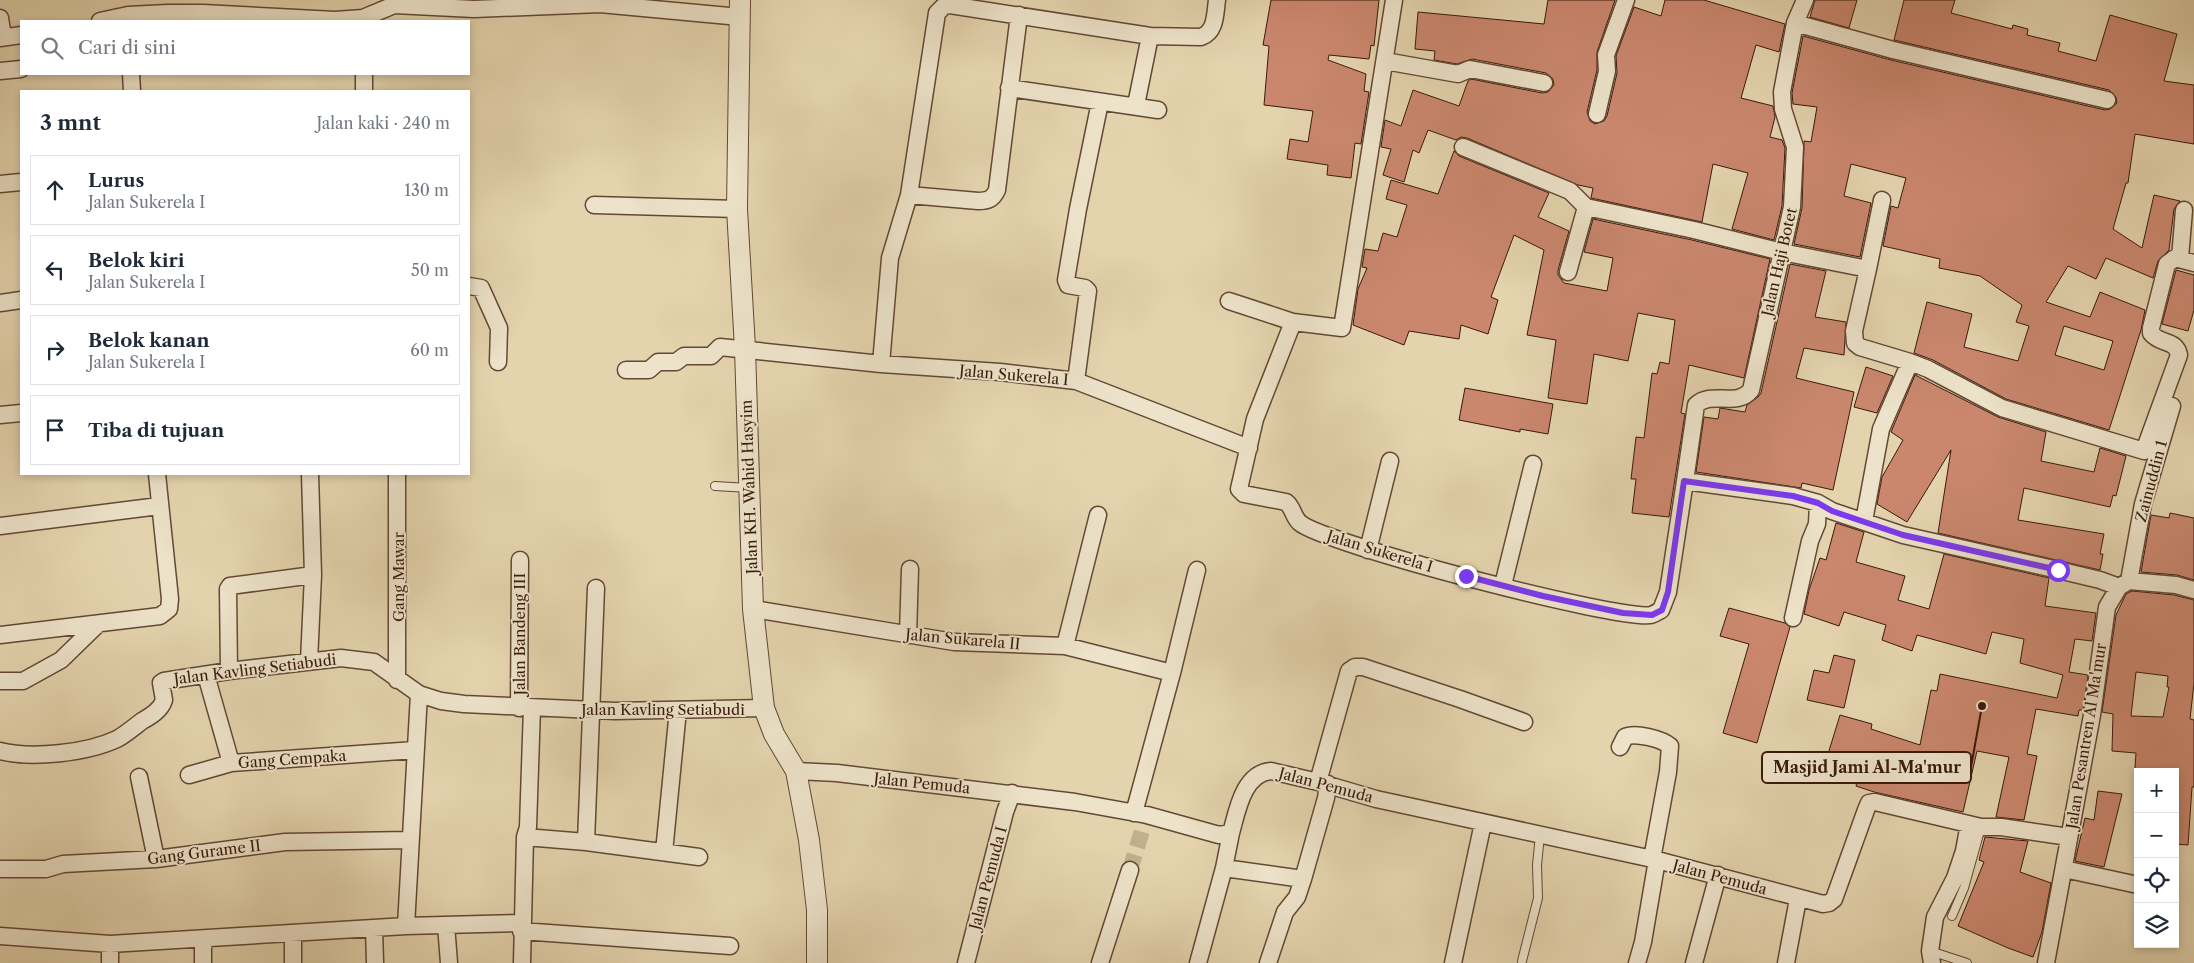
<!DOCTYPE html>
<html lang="id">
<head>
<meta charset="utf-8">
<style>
	:root { --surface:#fff; --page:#f2f2f3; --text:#1f2937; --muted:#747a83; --line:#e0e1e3 }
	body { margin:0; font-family:"Libre Caslon Text",serif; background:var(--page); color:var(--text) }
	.controls { position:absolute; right:15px; bottom:15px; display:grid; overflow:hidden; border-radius:0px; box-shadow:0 2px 8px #0003 }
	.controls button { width:45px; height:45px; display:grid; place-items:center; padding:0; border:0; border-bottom:1px solid var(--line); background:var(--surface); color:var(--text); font:25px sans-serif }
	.stop { position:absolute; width:15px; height:15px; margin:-11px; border:4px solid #7c3aed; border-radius:50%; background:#fff }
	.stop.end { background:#7c3aed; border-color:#fff; box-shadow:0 1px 5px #0008 }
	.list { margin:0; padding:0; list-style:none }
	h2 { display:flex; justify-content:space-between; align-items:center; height:65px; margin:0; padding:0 20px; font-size:21px }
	h2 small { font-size:16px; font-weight:400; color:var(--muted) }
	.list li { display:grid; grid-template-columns:32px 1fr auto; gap:15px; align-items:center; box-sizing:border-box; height:70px; margin:0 10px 10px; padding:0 10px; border:1px solid var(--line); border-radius:0px }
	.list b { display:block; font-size:19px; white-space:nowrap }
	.list p { margin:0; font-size:16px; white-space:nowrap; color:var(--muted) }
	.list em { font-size:16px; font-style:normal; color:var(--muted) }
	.icon { flex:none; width:28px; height:28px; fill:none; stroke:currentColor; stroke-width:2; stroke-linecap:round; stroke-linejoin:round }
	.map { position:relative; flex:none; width:2194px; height:963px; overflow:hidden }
	.search { position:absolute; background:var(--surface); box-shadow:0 2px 8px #0003; left:20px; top:20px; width:450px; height:55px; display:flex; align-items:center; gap:12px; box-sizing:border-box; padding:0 18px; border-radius:0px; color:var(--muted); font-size:19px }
	.panel { position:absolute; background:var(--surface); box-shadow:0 2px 8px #0003; left:20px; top:90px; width:450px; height:385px; border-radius:0px }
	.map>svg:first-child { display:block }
</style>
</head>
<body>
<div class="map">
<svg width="2194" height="963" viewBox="0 0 2194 963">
	<rect width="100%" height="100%" fill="#e4d4ae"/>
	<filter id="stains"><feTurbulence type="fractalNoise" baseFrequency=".004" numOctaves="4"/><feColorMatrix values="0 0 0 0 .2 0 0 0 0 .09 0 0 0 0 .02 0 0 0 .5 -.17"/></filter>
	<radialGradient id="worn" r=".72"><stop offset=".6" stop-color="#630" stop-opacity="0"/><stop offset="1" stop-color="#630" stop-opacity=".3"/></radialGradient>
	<path fill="#ca876e" stroke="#39190b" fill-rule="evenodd" d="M 1271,0 L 1379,0 L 1374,46 L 1371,45 L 1369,59 L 1329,55 L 1328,60 L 1366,74 L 1364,91 L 1369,92 L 1361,144 L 1355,143 L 1351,178 L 1327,175 L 1328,165 L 1287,159 L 1290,139 L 1308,142 L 1313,111 L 1264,105 L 1269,46 L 1263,45 Z
		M 1548,0 L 1615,0 L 1597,52 L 1597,70 L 1587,112 L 1590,121 L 1595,124 L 1604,121 L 1607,116 L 1617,73 L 1616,56 L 1634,7 L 1661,16 L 1665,0 L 1704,0 L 1785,24 L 1779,52 L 1756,45 L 1741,98 L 1773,106 L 1775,117 L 1770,137 L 1782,140 L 1785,148 L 1782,206 L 1774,240 L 1732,229 L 1748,173 L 1713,164 L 1702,222 L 1591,198 L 1593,188 L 1578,185 L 1467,138 L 1461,137 L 1456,140 L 1428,130 L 1419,153 L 1413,150 L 1404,182 L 1383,175 L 1391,149 L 1381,147 L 1385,120 L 1401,126 L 1413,90 L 1459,106 L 1468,81 L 1471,79 L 1542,93 L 1548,92 L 1554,85 L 1553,79 L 1546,73 L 1472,59 L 1457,64 L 1434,60 L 1435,51 L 1415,49 L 1418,12 L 1544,24 Z
		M 1815,0 L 1857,0 L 1849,28 L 1810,17 Z
		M 1904,0 L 1955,0 L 1951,13 L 2012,29 L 2013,25 L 2028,29 L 2027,35 L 2060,43 L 2058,51 L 2096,61 L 2110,15 L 2177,34 L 2164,81 L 2194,85 L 2194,144 L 2135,134 L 2128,183 L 2126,183 L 2113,229 L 2142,248 L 2154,195 L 2180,201 L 2174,209 L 2169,250 L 2158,261 L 2153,278 L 2106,258 L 2096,279 L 2068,266 L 2046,302 L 2090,317 L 2100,292 L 2145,310 L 2141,330 L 2109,430 L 2006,399 L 1933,360 L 1914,353 L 1927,302 L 1972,314 L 1964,347 L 2018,361 L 2029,326 L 2016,322 L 2022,305 L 1980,276 L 1939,268 L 1940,259 L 1883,246 L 1891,206 L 1898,208 L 1906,178 L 1851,164 L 1844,196 L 1871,203 L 1860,257 L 1794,244 L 1802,208 L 1804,143 L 1804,141 L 1811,142 L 1817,107 L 1793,104 L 1792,93 L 1803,36 L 1891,60 L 2105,110 L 2110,109 L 2117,103 L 2116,97 L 2109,90 L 1894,40 ZM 2064,326 L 2113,341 L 2104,370 L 2055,355 Z
		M 1454,151 L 1459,156 L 1549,193 L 1538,217 L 1569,231 L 1558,270 L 1558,275 L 1564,283 L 1607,291 L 1613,258 L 1584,252 L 1593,219 L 1692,240 L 1770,259 L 1744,378 L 1689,365 L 1681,413 L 1685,414 L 1669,517 L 1632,513 L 1636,479 L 1631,479 L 1636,437 L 1644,438 L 1652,373 L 1657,374 L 1660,362 L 1669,364 L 1675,320 L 1638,313 L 1628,361 L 1594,354 L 1587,404 L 1548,398 L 1556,340 L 1527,335 L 1544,250 L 1514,235 L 1491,297 L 1498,300 L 1488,334 L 1461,325 L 1459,339 L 1409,331 L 1404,345 L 1353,325 L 1358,289 L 1367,268 L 1362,267 L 1365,249 L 1378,251 L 1383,233 L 1397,237 L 1407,205 L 1386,199 L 1391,180 L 1438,194 Z
		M 1790,264 L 1826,271 L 1815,317 L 1846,322 L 1844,355 L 1804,348 L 1796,378 L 1854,392 L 1833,490 L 1802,483 L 1801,488 L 1696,472 L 1704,417 L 1718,419 L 1720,408 L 1745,412 L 1747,405 L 1758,397 L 1761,393 Z
		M 2176,270 L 2194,275 L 2194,310 L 2188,331 L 2162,324 Z
		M 1866,367 L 1893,376 L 1877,413 L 1854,407 Z
		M 1915,375 L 1998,417 L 2046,432 L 2041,461 L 2094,472 L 2100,448 L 2126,456 L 2116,496 L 2113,495 L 2110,507 L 2024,488 L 2018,520 L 2104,534 L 2100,554 L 2103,554 L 2100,570 L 1938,533 L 1951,450 L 1907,522 L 1877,504 L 1882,477 L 1903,440 L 1891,432 Z
		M 1465,388 L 1553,404 L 1548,434 L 1520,429 L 1520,432 L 1459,420 Z
		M 2170,513 L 2194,518 L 2194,580 L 2177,575 L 2141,572 L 2151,515 L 2169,518 Z
		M 1836,523 L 1864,532 L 1856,562 L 1905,576 L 1898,600 L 1929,609 L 1944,554 L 2049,578 L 2045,606 L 2096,613 L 2092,641 L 2075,639 L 2069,672 L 2088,675 L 2083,710 L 2079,710 L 2078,716 L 2036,709 L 2027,754 L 2037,756 L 2024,820 L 1996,817 L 2009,757 L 1977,751 L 1963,812 L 1874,792 L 1856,786 L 1858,778 L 1824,767 L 1840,715 L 1872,724 L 1871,729 L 1920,745 L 1931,690 L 1937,691 L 1940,674 L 2057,698 L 2063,675 L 2020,663 L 2024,639 L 1992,632 L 1986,654 L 1917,635 L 1912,651 L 1882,640 L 1886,625 L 1844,612 L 1839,626 L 1804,614 L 1809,590 L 1820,558 L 1826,560 Z
		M 2132,591 L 2174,595 L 2194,600 L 2194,683 L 2190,719 L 2194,720 L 2194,787 L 2192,787 L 2188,845 L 2175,844 L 2175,772 L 2152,772 L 2135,768 L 2136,753 L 2112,751 L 2113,714 L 2102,712 L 2116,615 L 2126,594 ZM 2136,672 L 2168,676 L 2167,687 L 2169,687 L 2163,717 L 2131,716 Z
		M 1729,608 L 1785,623 L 1790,627 L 1757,743 L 1723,733 L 1749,644 L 1720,636 Z
		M 1834,655 L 1855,660 L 1844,708 L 1807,700 L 1814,670 L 1829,673 Z
		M 2098,791 L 2122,794 L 2104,867 L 2075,861 L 2085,818 L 2094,820 Z
		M 1985,837 L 2028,841 L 2020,872 L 2051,883 L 2042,932 L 2033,957 L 2008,948 L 1958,926 L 1984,862 L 1979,860 Z"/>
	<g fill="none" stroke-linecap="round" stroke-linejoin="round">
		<path stroke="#c2af8d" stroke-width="16" stroke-dasharray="16 8" stroke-linecap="butt" d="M 1130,870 L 1145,821"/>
		<defs>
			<path id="service" d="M 715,486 L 749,488
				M 1952,916 L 1964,888 L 1981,827
				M 1930,951 L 1967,963
				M 1522,961 L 1538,898 L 1537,865 L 1540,835"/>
			<path id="minor" d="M 1394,0 L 1342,328 L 1293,322 L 1255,419 L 1239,489 L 1244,494 L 1286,502 C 1293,507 1293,517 1300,523 C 1325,544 1619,621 1651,615 C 1655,614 1659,611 1661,610 L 1668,592 L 1685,481 L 1793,496 L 1818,503 L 1832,511 L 1903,535 L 2058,570 L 2100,580 L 2119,587
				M 0,18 L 3,37
				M 100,21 L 128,15 L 168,13 L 203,13 L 335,20 L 363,18 L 394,5 L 474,9 L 600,4 L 740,17
				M 1795,23 L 1893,50 L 2107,100
				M 0,38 L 21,35
				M 1385,61 L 1458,74 L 1470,69 L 1544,83
				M 0,71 L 21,69
				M 131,74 L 132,91
				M 364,74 L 364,91
				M 1009,88 L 1158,110
				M 1136,105 L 1150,36
				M 1597,114 L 1607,71 L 1606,55 L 1626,0
				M 1463,147 L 1570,191 L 1586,207 L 1694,230 L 1782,252 L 1868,269 L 1854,331 L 1855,343 L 1860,347 L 1910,362 L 1928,369 L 2002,408 L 2144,451 L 2179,355 C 2176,339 2160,345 2151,333 L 2151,328 L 2167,264 L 2175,258 L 2194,263
				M 0,184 L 21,182
				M 909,195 L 978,201 C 988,201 993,199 997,190 L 1019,15
				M 594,205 L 737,209
				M 2180,258 L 2184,210
				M 1868,269 L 1882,200
				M 1568,272 L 1586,207
				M 469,286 L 481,288 L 499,328 L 498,362
				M 1229,301 L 1293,322
				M 0,303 L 21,300
				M 881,364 L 890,258 L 909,195 L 937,13 L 944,6 L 950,5 L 1150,36 L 1201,37 C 1216,32 1215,14 1217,0
				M 626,370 L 649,370 L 658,362 L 676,362 L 684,356 L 711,356 L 720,347 L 881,364 L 1000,372 L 1076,381 L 1249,448
				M 1076,381 L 1088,291 L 1085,288 L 1068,285 L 1066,280 L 1078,209 L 1100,102
				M 0,415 L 21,413
				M 397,474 L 397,680
				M 1685,481 L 1696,405 C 1712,390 1737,408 1751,390 L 1792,207 L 1795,147 L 1783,109 L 1782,92 L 1795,23 L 1805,0
				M 1864,521 L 1881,429 L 1910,362
				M 0,526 L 159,506
				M 1368,550 L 1390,461
				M 2129,581 L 2143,504 L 2172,406
				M 1503,585 L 1533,464
				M 753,609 L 954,642 L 1065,646 L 1172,673
				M 1793,618 L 1810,541 L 1817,524 L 1818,503
				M 0,635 L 160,616 L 169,609 L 170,599 L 157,474
				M 908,635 L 910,569
				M 1065,646 L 1098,515
				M 309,661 L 313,575 L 310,474
				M 229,671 L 228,589 L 230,586 L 313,575
				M 206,675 L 231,763 L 415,750
				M 0,681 L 23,681 L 61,660 L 98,624
				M 519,708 L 520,560
				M 1620,747 L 1625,737 C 1635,732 1662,739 1670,746 L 1668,772 L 1652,859
				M 0,751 C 32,759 87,753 117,739 C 126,734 134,727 142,721 C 151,716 161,710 164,700 L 161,683 L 164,681 L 229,671 L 341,658 L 374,662 L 419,694 L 441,701 L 464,704 L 615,711 L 764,708
				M 796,771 L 837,773 L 1075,802 L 1147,815 L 1219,835 L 1231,833 C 1237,812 1243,773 1271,771 L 1318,782 L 1376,799 L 1657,860 L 1823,904 L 1829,903 L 1834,899 L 1866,810 L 1869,803 L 1875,802 L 1981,827 L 2001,827 L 2069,837
				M 189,775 L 231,763
				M 139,777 L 156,859
				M 1318,782 L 1349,671 L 1355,667 L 1363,667 L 1460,699 L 1524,722
				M 1134,813 L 1172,673 L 1197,570
				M 525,837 L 586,842 L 699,857
				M 586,842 L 596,588
				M 664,852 L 678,710
				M 1224,868 L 1303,879
				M 0,869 L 46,869 L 63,864 L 156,859 L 285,842 L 409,840
				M 2064,869 L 2138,885
				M 446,925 L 449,963
				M 406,926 L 419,694
				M 374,928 L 375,963
				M 521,931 L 730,946
				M 293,934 L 293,963
				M 0,936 L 110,944 L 406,926 L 522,923
				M 203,940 L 203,963
				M 110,963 L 110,944
				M 522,963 L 525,837 L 528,827 L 532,708
				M 966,963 L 1005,812 L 1012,793
				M 1100,963 L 1130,870
				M 1198,963 L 1224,868 L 1231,833
				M 1268,963 L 1285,912 L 1297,897 L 1303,879 L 1326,798 L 1328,784
				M 1453,963 L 1483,823
				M 1637,963 L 1643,942 L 1657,860
				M 1694,963 L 1718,875
				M 1786,963 L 1798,899
				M 1932,963 L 1930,951 L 1935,917 L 1955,878 L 1964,851 L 1969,824
				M 2046,963 L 2092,715 L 2107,607 L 2119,587 L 2129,581 L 2176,585 L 2194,590"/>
			<path id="tertiary" d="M 740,0 L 737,209 L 745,348 L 753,609 L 764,708 L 774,734 L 796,771 L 809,840 L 817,910 L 817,963"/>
		</defs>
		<use href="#service" stroke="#644834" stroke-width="10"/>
		<use href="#minor" stroke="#644834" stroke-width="19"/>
		<use href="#tertiary" stroke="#644834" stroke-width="22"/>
		<use href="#service" stroke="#ede3ca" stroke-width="8"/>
		<use href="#minor" stroke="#ede3ca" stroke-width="16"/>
		<use href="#tertiary" stroke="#ede3ca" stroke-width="20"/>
	</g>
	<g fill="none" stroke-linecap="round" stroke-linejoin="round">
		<path stroke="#7c3aed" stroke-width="6" d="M 1466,576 L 1543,596 L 1623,613 L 1652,615 L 1662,610 L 1668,592 L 1684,481 L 1793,496 L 1818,503 L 1832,511 L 1903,535 L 2058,570"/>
	</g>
	<g text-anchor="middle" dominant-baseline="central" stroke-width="4" stroke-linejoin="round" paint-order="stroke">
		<g font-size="15" fill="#39190b" stroke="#ede3ca">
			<text transform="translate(1779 262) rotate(-77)">Jalan Haji Botet</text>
			<text transform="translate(1014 375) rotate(5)">Jalan Sukerela I</text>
			<text transform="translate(2151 481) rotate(-75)">Zainuddin 1</text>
			<text transform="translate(749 487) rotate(-92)">Jalan KH. Wahid Hasyim</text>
			<text transform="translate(1380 551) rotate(17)">Jalan Sukerela I</text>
			<text transform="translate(398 577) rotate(-90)">Gang Mawar</text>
			<text transform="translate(519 634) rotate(-90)">Jalan Bandeng III</text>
			<text transform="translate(963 639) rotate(5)">Jalan Sukarela II</text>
			<text transform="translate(255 669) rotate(-7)">Jalan Kavling Setiabudi</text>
			<text x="663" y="709">Jalan Kavling Setiabudi</text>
			<text transform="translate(2086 736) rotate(-81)">Jalan Pesantren Al Ma'mur</text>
			<text transform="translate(292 759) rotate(-4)">Gang Cempaka</text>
			<text transform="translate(922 783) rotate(6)">Jalan Pemuda</text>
			<text transform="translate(1326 785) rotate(15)">Jalan Pemuda</text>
			<text transform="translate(204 852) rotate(-7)">Gang Gurame II</text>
			<text transform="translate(1720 877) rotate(15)">Jalan Pemuda</text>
			<text transform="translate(988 878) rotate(-75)">Jalan Pemuda I</text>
		</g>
	</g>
	<path fill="none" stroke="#39190b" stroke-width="2" d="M1982 706L1971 767"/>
	<circle fill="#39190b" stroke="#ede3ca" stroke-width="2" cx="1982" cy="706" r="5"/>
	<rect fill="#ede3ca" stroke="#39190b" stroke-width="2" x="1762" y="752" width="209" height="31" rx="5"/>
	<g font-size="16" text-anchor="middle" font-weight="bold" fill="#39190b">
		<text x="1867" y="773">Masjid Jami Al-Ma'mur</text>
	</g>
	<rect width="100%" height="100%" filter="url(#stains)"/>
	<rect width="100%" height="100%" fill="url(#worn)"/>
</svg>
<div class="controls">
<button>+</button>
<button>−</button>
<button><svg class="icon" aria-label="locate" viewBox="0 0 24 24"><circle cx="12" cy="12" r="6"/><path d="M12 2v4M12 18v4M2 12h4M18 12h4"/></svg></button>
<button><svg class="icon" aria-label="layers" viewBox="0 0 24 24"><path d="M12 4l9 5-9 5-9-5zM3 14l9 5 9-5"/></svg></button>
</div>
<div class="stop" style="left:2058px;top:570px"></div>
<div class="stop end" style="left:1466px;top:576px"></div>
<div class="search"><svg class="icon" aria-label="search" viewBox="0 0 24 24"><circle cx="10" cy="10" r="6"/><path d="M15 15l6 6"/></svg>Cari di sini</div>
<section class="panel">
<h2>3 mnt<small>Jalan kaki · 240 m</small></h2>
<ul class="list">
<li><svg class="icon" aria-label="ahead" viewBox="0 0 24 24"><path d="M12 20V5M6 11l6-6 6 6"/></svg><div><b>Lurus</b><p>Jalan Sukerela I</p></div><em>130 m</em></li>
<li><svg class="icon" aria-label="left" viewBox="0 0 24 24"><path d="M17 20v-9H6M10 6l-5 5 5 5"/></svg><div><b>Belok kiri</b><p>Jalan Sukerela I</p></div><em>50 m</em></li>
<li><svg class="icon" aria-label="right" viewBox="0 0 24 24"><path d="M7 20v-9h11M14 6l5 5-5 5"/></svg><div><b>Belok kanan</b><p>Jalan Sukerela I</p></div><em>60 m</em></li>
<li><svg class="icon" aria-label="arrive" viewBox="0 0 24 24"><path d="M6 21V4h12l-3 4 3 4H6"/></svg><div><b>Tiba di tujuan</b></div></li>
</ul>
</section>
</div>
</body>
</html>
